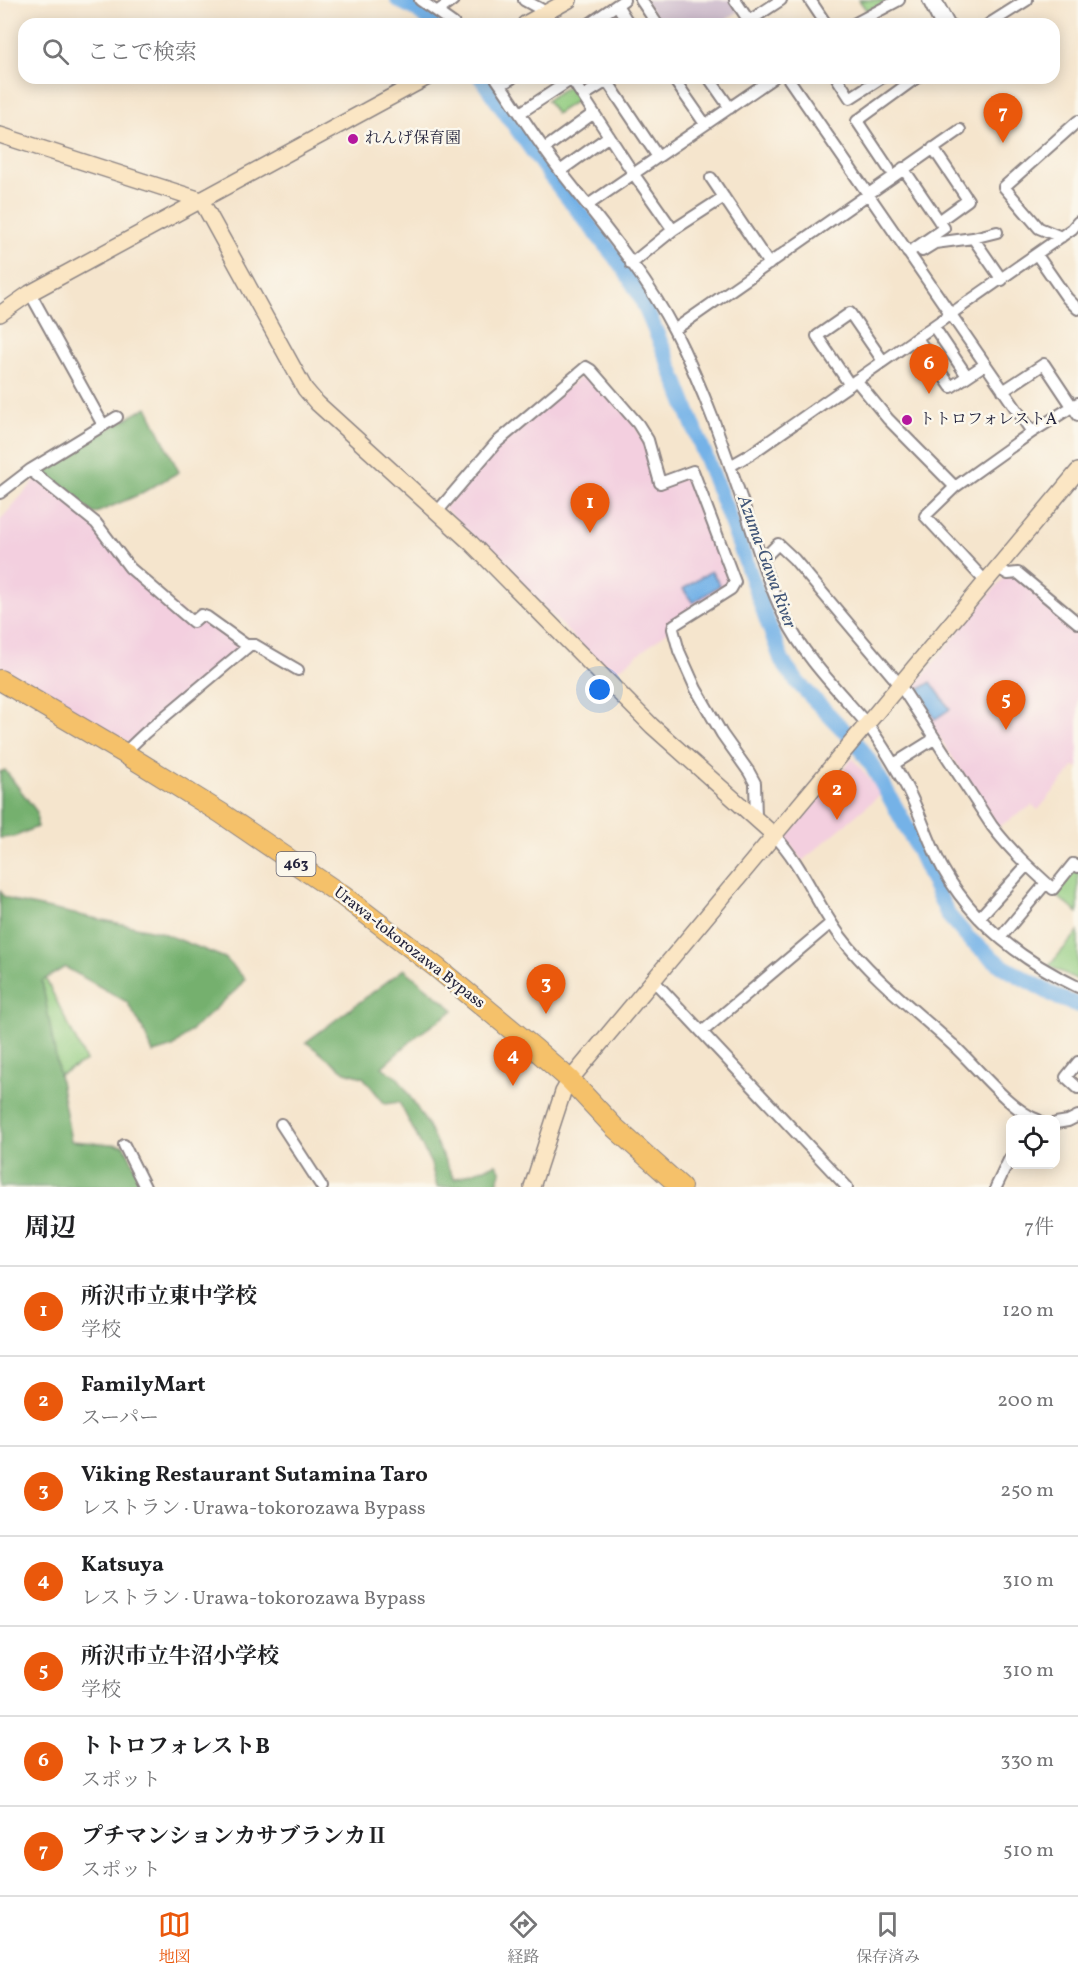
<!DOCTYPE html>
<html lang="ja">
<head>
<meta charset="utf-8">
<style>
	:root { --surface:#fff; --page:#f6f6f6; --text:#202124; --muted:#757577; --line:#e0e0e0; --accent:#ea580c }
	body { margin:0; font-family:Vollkorn,"Noto Serif JP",serif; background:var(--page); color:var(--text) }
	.controls { position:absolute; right:18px; bottom:18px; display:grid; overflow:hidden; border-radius:12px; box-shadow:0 3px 15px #0003 }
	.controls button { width:54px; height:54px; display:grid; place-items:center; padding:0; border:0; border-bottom:2px solid var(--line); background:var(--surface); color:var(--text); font:30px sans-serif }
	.you { position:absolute; left:600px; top:690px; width:21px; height:21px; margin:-15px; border:4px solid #fff; border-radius:50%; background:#1a73e8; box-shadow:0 0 0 9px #1a73e833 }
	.badge { display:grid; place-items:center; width:39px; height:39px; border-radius:50%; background:var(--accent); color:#fff; font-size:20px; font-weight:700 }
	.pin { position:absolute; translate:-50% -50px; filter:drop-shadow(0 2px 3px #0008) }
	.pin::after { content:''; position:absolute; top:32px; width:21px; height:18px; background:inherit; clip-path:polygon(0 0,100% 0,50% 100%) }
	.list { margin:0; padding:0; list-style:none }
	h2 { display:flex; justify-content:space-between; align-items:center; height:78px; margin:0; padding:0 24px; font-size:26px }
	h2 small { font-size:20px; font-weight:400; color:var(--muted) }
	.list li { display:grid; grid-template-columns:39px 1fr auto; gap:18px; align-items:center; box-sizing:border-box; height:90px; padding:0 24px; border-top:2px solid var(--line) }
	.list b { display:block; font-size:22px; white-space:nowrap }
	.list p { margin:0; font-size:20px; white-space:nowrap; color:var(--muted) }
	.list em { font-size:20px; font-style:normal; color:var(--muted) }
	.icon { flex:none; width:33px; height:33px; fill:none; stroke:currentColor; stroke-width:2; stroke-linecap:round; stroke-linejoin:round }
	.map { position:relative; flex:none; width:1078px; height:1187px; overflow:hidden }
	.search { position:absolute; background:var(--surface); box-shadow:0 3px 15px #0003; left:18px; right:18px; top:18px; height:66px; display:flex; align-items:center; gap:15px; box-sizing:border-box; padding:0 21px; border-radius:18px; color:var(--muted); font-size:22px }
	.sheet { height:708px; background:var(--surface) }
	nav { display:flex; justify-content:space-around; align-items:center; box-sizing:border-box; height:84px; border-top:2px solid var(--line); background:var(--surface); font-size:16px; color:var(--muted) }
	nav a { display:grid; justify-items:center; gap:3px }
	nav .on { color:var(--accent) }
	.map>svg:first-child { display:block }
</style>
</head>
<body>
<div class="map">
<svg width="1078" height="1187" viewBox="0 0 1078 1187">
	<rect width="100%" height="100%" fill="#fbf7ec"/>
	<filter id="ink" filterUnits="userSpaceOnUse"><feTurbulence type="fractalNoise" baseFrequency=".0167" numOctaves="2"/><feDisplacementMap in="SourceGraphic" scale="12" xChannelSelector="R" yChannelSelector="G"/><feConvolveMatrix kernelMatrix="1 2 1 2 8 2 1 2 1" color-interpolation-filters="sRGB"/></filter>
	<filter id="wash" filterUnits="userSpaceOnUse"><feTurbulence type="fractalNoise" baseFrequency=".008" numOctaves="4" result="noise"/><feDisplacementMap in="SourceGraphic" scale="24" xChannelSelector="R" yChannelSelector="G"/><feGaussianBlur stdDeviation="1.35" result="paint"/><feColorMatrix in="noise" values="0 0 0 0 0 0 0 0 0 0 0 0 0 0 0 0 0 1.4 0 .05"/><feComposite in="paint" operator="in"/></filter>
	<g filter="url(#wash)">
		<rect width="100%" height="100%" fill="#f5e5cd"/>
		<path fill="#f3cfdf" d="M 587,371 L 636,426 L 643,440 L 657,486 L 687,477 L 692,480 L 731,583 L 610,676 L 519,580 L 444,508 L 497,447 Z
			M 38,477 L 96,523 L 130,568 L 192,621 L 201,615 L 246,645 L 131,743 L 0,669 L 0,520 Z
			M 1014,576 L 1078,631 L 1078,768 L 1075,766 L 1038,810 L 1033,805 L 998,827 L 911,694 L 912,689 L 1004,577 Z
			M 853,758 L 881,794 L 802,861 L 786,839 Z"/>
		<path fill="#cfbdce" d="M 645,0 L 731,0 L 739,11 L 720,24 L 661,24 Z"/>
		<path fill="#92cc80" stroke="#5a775e" stroke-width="1.5" d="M 859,0 L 889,0 L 867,11 Z
			M 568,86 L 571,86 L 579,99 L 556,114 L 547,100 Z
			M 1076,870 L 1078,871 L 1078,913 L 1053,893 L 1071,871 Z
			M 11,908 L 86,1061 L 59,1075 L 37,1056 Z
			M 1078,932 L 1078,980 L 1049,966 Z"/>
		<path fill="#75b06e" stroke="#4c6954" stroke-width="1.5" d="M 147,407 L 179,472 L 138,495 L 94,514 L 37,470 Z
			M 5,770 L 37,812 L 37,827 L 14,837 L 0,838 L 0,772 Z
			M 0,890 L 3,896 L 17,902 L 160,932 L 225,958 L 245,979 L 237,989 L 173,1047 L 153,1053 L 142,1027 L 127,1002 L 65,967 L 42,981 L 71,1141 L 124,1145 L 145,1187 L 0,1187 Z
			M 404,969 L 454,1010 L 418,1035 L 382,1067 L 399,1079 L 427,1124 L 454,1179 L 496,1164 L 501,1172 L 496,1187 L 437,1187 L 431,1164 L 399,1102 L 385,1104 L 363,1077 L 345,1072 L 306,1042 Z"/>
		<path fill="#75b2e7" stroke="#4c6a91" stroke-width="1.5" d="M 711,571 L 720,585 L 693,603 L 683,589 Z
			M 931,682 L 950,709 L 935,719 L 917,691 Z"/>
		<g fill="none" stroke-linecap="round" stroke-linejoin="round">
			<path stroke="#75b2e7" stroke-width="16" d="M 398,0 L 414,8 L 433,24
				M 481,78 L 549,174 L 623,267 L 640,295 L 665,353 L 733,527 L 782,661 L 798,683 L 859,746 L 873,767 L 913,839 L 948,915 L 969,939 L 1002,966 L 1059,998 L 1078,1005"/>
		</g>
	</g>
	<g filter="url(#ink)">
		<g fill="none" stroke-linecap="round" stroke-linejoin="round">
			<defs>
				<path id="street" d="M 420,0 L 454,24
					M 524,0 L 546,12
					M 641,0 L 657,24
					M 735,0 L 751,24
					M 810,0 L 826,24
					M 928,0 L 940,24
					M 936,0 L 949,24
					M 617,5 L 629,24
					M 438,11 L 453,0
					M 749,21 L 781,0
					M 589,24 L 624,0
					M 854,24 L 899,0
					M 989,24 L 1027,0
					M 496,78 C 518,110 538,143 562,173 C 601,223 645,274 674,330 C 704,389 726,453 747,515 C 758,550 769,586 785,618 C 805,658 838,690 866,723 C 880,740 891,760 902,779 C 919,807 927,840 943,869 C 973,923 1023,961 1078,987
					M 571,78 L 633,173 L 673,230
					M 673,78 L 705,124
					M 709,78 L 730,108
					M 788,78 L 1032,432
					M 837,78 L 850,98 L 881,78
					M 607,81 L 658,157
					M 501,85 L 512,78
					M 583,96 L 612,78
					M 520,113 L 572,79
					M 933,148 L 968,200 L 939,221
					M 544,149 L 594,113
					M 903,168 L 944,228 L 908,253
					M 889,169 L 857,121 L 916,78
					M 560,171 L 609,136
					M 711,178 L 769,264
					M 588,205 L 773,78
					M 1061,237 L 1039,228 L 1004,187 L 1078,121
					M 973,238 L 1002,280
					M 922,251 L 935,243 L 973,238 L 997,232
					M 1037,255 L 1067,298 L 1078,309
					M 631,264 L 673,230 L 724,197
					M 30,293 L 103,425
					M 934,327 L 967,376
					M 674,330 L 960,130
					M 917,338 L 951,387 L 984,365
					M 856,380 L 888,419 L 955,487
					M 850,385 L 817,336 L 850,313 L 883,361
					M 1003,391 L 1044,364 L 1078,415
					M 730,466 L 751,454 L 1072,229 L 1078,222
					M 30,470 L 117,417
					M 0,493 L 30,470 L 96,523 L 130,568 L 193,622 L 201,615 L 207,617 L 246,645 L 250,645
					M 437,512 L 496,443 L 586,367 L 591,370 L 638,424 L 648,440 L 660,483 L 693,471 L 735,582 L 731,589 L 674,625 L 673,629 L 679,651 L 696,689 L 722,734 L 749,772 L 755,783 L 756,818
					M 762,560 L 778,544 L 794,559 L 900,685 L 992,826 C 1010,850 1031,869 1053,889 L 1073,864 L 1078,867
					M 998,568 L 1008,574 L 1018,573 L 1078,623
					M 986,582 L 925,516 L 955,487 L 1032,432 L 1078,403
					M 124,753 L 145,733 L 250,645 L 255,645 L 298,670
					M 894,764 L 934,739
					M 774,835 C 803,865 816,904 841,937 C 873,979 915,1010 953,1045 C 975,1065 1011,1111 1038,1120
					M 979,918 L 1027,865
					M 1000,938 L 1046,883
					M 653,980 L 847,1187
					M 702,1032 L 831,923
					M 1078,1062 L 1066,1077 L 1078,1088
					M 1056,1123 L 1068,1121 L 1078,1116
					M 281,1124 L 322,1187
					M 124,1145 L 145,1187
					M 996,1187 L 1010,1158"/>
				<path id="secondary" d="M 525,24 L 569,0
					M 0,135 L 201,200 L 305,389 L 317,403 L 471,543 L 652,726 L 774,835
					M 0,314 L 30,293 L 426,78
					M 532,1187 L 563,1092 L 570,1080 L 1078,471"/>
				<path id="highway" d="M 0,680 L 124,753 L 221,813 L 343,896 L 436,967 L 535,1049 L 570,1080 L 614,1127 L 681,1187"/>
			</defs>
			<use href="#street" stroke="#8c8484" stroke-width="14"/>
			<use href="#secondary" stroke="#8c8484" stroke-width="18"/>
			<use href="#highway" stroke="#8c8484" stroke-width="22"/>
			<use href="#street" stroke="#fff" stroke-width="10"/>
			<use href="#secondary" stroke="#fbe6c4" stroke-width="15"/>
			<use href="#highway" stroke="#f5c16b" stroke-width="20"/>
		</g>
	</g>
	<g fill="#b5179e" stroke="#fbf7ec" stroke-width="2">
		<circle cx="353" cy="139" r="6"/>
		<circle cx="907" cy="420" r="6"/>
	</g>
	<g text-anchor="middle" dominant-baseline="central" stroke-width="5" stroke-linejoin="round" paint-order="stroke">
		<rect fill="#fbf7ec" stroke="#636270" stroke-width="1.5" x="276.5" y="852" width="39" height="24" rx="4.5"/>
		<g font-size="15" font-weight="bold" fill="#22223b">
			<text x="296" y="864">463</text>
		</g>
		<g font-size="16" fill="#22223b" stroke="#fbf7ec" text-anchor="start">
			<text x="365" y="139">れんげ保育園</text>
			<text x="919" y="420">トトロフォレストA</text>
		</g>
		<g font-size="16" fill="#22223b" stroke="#fbf7ec">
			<text transform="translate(409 948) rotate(38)">Urawa-tokorozawa Bypass</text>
		</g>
		<g font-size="18" font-style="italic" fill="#3f5477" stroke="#fbf7ec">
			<text transform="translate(766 562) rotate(70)">Azuma-Gawa River</text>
		</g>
	</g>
</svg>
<div class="controls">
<button><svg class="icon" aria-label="locate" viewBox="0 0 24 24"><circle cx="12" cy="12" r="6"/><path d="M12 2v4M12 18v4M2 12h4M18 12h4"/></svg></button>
</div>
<div class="you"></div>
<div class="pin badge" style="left:590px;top:533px">1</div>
<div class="pin badge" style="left:837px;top:820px">2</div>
<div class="pin badge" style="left:546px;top:1014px">3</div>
<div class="pin badge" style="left:513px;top:1086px">4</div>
<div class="pin badge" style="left:1006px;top:730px">5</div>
<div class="pin badge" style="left:929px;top:394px">6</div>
<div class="pin badge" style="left:1003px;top:143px">7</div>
<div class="search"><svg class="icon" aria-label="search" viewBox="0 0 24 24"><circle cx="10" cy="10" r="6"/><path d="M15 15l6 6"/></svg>ここで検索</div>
</div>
<section class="sheet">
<h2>周辺<small>7件</small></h2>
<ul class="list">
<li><span class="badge">1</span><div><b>所沢市立東中学校</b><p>学校</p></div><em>120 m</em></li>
<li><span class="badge">2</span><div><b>FamilyMart</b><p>スーパー</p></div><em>200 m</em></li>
<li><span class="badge">3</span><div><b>Viking Restaurant Sutamina Taro</b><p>レストラン · Urawa-tokorozawa Bypass</p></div><em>250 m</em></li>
<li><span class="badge">4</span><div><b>Katsuya</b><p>レストラン · Urawa-tokorozawa Bypass</p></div><em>310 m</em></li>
<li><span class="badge">5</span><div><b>所沢市立牛沼小学校</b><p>学校</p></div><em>310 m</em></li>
<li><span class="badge">6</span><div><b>トトロフォレストB</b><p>スポット</p></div><em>330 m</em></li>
<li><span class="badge">7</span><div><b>プチマンションカサブランカⅡ</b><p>スポット</p></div><em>510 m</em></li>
</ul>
</section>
<nav>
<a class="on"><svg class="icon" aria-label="map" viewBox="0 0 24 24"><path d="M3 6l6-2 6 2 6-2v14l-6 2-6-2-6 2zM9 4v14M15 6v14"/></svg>地図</a>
<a><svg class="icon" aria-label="directions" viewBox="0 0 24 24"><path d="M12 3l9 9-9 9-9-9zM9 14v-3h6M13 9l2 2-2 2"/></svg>経路</a>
<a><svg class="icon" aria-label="saved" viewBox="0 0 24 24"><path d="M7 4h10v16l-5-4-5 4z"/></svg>保存済み</a>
</nav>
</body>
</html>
